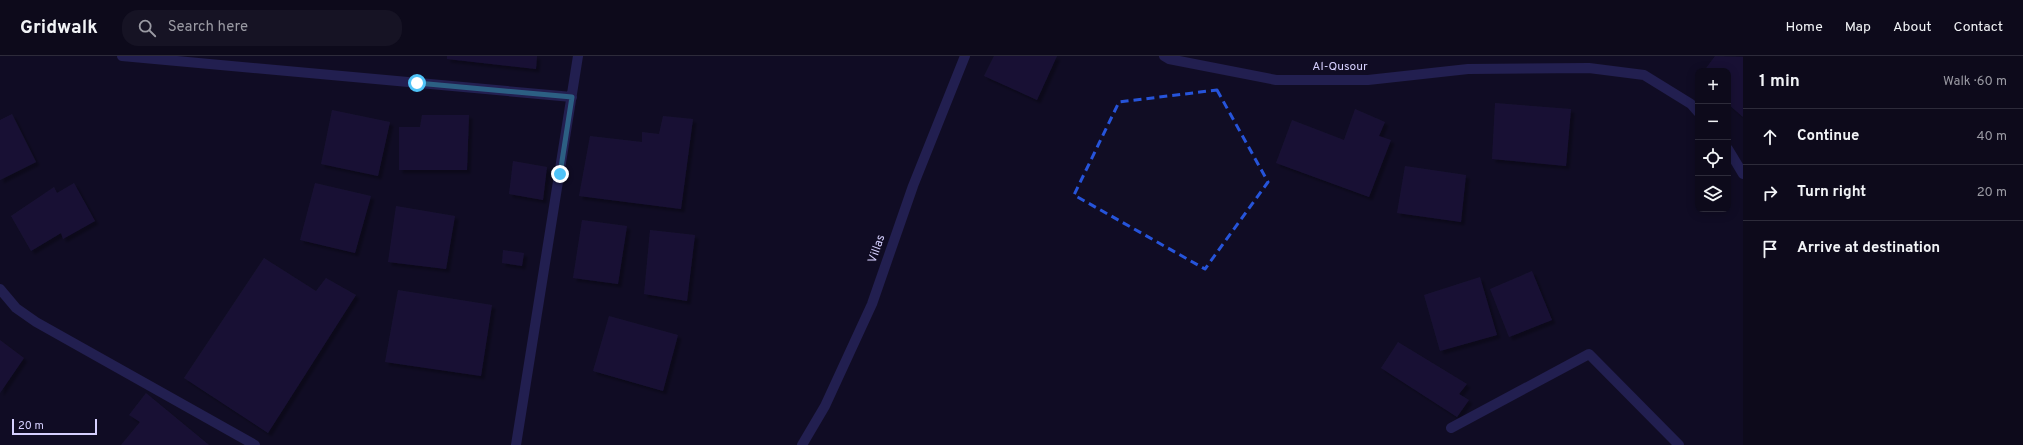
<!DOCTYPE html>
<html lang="en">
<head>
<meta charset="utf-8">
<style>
	:root { --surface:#0d0a1b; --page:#161324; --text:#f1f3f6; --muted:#9a9aa3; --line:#2d2b3a }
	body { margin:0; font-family:Overpass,sans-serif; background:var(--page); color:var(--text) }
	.controls { position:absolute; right:12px; top:12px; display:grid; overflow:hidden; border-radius:8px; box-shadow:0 2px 10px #0003 }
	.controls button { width:36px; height:36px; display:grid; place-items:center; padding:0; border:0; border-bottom:1px solid var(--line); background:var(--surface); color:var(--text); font:20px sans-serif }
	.scale { position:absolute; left:12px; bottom:10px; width:85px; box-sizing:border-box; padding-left:4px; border:2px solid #d6d0ff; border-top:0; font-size:11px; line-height:14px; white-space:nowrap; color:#d6d0ff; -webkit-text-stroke:3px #110d24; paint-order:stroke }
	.stop { position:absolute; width:12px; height:12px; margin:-9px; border:3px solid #4fc3f7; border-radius:50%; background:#fff }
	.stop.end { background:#4fc3f7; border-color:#fff; box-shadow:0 1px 4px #0008 }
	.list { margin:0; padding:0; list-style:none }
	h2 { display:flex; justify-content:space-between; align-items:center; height:52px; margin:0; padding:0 16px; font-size:17px }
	h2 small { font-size:13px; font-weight:400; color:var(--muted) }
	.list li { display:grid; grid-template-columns:26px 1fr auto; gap:12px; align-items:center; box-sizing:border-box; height:56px; padding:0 16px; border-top:1px solid var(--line) }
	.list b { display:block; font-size:15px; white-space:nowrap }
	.list em { font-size:13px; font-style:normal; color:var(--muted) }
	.icon { flex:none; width:22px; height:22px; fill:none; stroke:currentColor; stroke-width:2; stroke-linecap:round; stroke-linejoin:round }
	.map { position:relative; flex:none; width:1743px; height:389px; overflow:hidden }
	header { display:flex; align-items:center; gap:24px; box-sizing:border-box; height:56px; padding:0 20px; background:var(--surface); border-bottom:1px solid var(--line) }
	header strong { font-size:19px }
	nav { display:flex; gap:22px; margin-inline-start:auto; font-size:14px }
	.search { width:280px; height:36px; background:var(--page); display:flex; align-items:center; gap:10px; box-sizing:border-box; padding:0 14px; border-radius:16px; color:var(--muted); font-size:15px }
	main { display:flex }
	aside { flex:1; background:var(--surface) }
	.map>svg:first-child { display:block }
</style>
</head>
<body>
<header>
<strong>Gridwalk</strong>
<div class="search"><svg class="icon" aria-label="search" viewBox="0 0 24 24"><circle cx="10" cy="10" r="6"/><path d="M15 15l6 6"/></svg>Search here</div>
<nav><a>Home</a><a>Map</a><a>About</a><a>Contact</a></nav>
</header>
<main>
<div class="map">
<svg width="1743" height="389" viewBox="0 0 1743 389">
	<defs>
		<filter id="shadow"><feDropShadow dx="3.5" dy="3.5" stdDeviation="1" flood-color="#0009"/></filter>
	</defs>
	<rect width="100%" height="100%" fill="#110d24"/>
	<path fill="#221846" filter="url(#shadow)" d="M 447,0 L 537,0 L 536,13 L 447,3 Z
		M 994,0 L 1057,0 L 1037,44 L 984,20 Z
		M 1715,0 L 1743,1 L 1743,61 L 1728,48 L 1728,15 L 1704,15 Z
		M 1495,47 L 1571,53 L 1566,110 L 1492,103 Z
		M 1355,53 L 1385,66 L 1379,80 L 1391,84 L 1369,141 L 1276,107 L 1292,64 L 1344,84 Z
		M 332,54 L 390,66 L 378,120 L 321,108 Z
		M 12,58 L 36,106 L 0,124 L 0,64 Z
		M 422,59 L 469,59 L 467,114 L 399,114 L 399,71 L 420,71 Z
		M 663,60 L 693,63 L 681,153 L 579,140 L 590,80 L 642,86 L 642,76 L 659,78 Z
		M 513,105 L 547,111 L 543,144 L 509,138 Z
		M 1405,110 L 1466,119 L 1461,166 L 1397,157 Z
		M 74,127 L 95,165 L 63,183 L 61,177 L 31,195 L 11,160 L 54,131 L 57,137 Z
		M 315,127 L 371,140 L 355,197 L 300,184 Z
		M 396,150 L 455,160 L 446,213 L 388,206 Z
		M 582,164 L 627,170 L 618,228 L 573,222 Z
		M 650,174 L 695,179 L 687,245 L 644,238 Z
		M 503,194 L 524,197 L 522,210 L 502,207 Z
		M 264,202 L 316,235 L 326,222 L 356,239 L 268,377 L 184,322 Z
		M 1532,215 L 1552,264 L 1509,281 L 1490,233 Z
		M 1480,221 L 1497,279 L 1440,295 L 1424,239 Z
		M 398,234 L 492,249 L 481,320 L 385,306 Z
		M 609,260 L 678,279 L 663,335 L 593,315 Z
		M 0,284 L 24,302 L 0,337 Z
		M 1398,286 L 1467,328 L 1459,338 L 1469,344 L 1457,361 L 1381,312 Z
		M 146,337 L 209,389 L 121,389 L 140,366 L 129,359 Z"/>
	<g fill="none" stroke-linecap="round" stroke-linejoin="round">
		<path stroke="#393585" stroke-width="10" d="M 122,0 L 572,41
			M 1164,0 L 1169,3 L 1276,24 L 1368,24 L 1468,13 L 1589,12 L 1644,19 L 1691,48 L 1698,56
			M 1728,93 L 1743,118
			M 0,233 L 16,252 L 36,266 L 255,389
			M 1451,372 L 1589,298 L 1679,389
			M 516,389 L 578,0
			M 802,389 L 825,350 L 872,248 L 913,130 L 965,0"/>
	</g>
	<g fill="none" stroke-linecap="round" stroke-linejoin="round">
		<path stroke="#4fc3f7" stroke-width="5" d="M 417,27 L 572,41 L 560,118"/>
	</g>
	<path d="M0 0H1743V389H0ZM 1217,34 L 1268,126 L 1205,213 L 1074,139 L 1119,46 Z" fill="#110d24" fill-opacity=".55" fill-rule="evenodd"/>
	<path fill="none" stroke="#2654da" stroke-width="3" stroke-dasharray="8 5" stroke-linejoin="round" d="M 1217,34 L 1268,126 L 1205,213 L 1074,139 L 1119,46 Z"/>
	<g text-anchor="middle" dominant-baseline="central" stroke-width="3.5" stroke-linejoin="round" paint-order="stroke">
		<g font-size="12" fill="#d6d0ff" stroke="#110d24">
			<text x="1340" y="11">Al-Qusour</text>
			<text transform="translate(877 193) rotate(-71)">Villas</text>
		</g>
	</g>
</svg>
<div class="controls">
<button>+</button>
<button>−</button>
<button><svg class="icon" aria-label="locate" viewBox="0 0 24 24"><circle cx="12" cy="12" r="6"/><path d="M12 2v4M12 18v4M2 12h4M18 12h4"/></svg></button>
<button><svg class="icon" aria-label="layers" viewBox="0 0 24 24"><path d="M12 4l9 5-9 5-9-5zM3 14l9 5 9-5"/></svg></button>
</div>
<div class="scale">20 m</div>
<div class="stop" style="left:417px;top:27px"></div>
<div class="stop end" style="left:560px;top:118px"></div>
</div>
<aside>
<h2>1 min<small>Walk · 60 m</small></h2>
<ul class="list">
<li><svg class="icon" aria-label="ahead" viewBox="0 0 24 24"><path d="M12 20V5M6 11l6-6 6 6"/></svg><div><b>Continue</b></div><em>40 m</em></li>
<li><svg class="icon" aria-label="right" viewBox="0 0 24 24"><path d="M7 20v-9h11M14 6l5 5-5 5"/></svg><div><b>Turn right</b></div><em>20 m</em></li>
<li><svg class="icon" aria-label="arrive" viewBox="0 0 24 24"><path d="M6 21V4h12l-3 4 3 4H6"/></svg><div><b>Arrive at destination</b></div></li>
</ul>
</aside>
</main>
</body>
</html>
